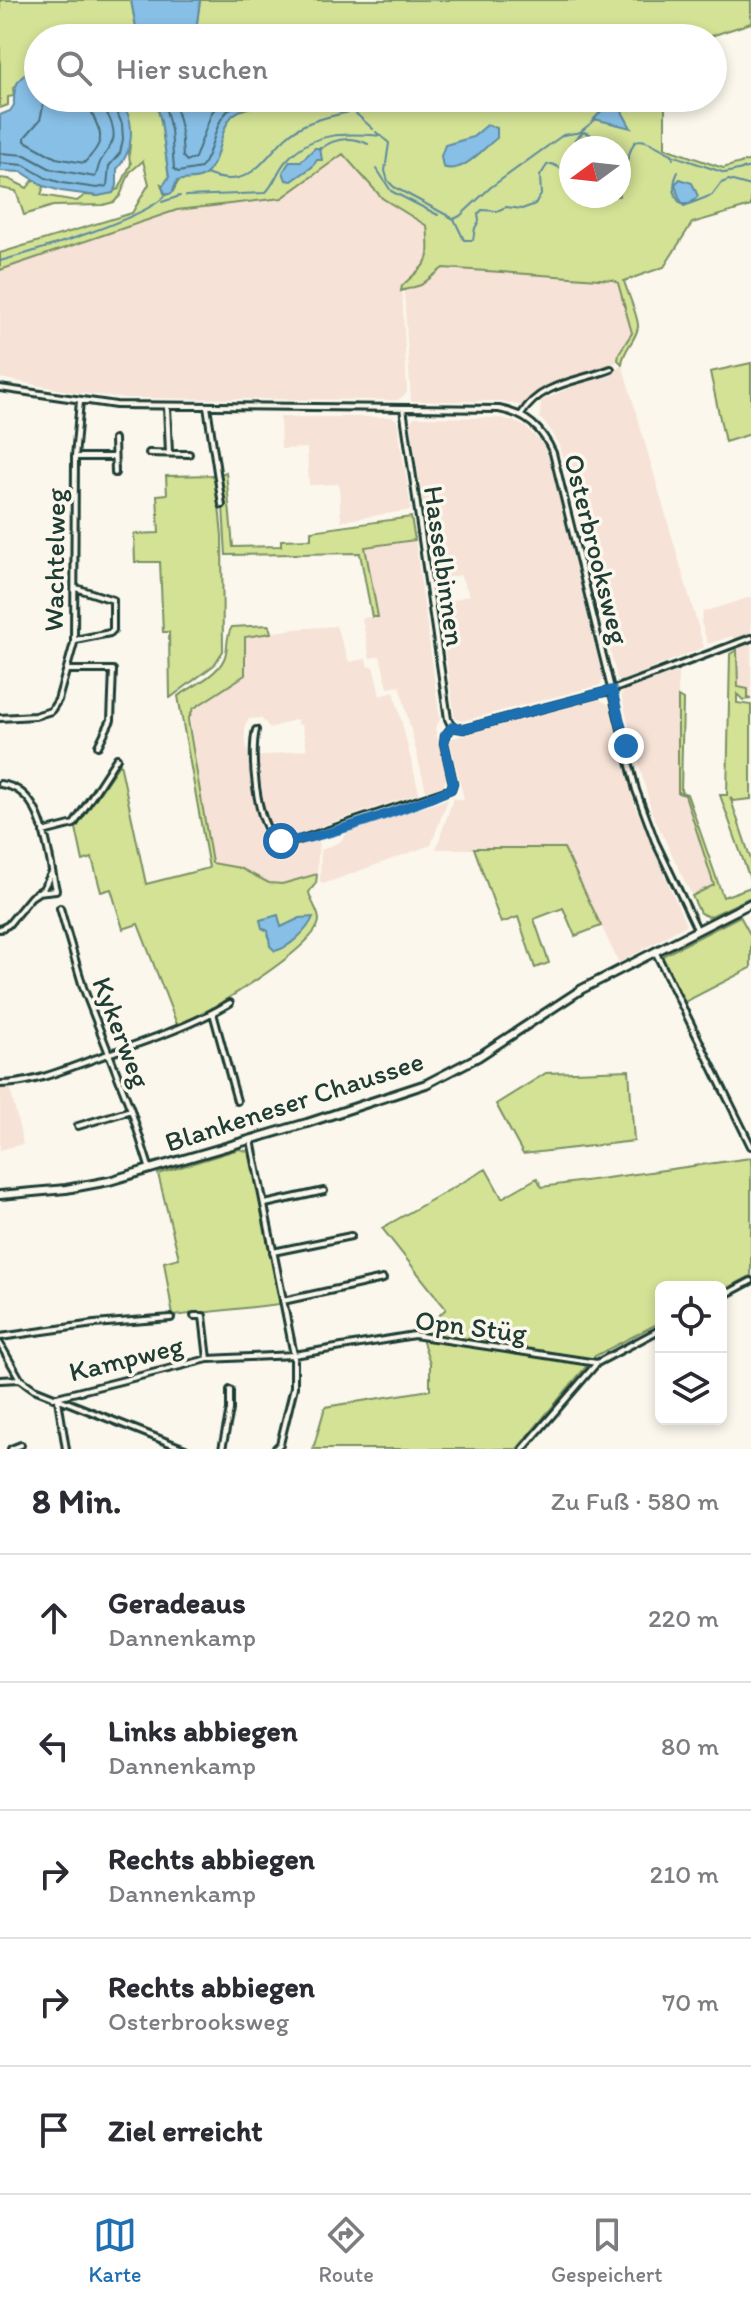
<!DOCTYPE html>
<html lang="de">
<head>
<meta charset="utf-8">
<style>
	:root { --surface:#fff; --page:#f2f2f3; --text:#2b2b33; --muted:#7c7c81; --line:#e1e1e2; --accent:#1f6fb2 }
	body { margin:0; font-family:Itim,sans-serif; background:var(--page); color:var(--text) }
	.controls { position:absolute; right:24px; bottom:24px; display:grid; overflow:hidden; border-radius:12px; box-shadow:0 4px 12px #0003 }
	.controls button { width:72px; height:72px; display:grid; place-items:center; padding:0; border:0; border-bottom:2px solid var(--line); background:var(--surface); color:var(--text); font:40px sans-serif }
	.compass { position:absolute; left:559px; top:136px; width:72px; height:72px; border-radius:50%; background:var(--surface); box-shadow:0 4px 12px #0003; rotate:255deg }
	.stop { position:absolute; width:24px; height:24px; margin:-18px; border:6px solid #1f6fb2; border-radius:50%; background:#fff }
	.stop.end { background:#1f6fb2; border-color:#fff; box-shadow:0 2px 8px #0008 }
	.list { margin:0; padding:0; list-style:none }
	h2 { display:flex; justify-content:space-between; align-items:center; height:104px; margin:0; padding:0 32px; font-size:34px }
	h2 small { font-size:26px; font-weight:400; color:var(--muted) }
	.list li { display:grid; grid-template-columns:52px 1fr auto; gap:24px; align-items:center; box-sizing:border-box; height:128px; padding:0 32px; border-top:2px solid var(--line) }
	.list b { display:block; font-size:30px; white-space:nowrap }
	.list p { margin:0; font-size:26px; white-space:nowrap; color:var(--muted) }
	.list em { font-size:26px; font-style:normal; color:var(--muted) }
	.icon { flex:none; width:44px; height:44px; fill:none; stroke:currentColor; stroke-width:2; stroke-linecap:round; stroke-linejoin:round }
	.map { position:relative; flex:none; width:751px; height:1449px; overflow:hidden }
	.search { position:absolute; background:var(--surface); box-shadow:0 4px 12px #0003; left:24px; right:24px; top:24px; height:88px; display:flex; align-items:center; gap:20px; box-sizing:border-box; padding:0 28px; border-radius:44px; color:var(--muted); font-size:30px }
	.sheet { height:744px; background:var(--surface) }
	nav { display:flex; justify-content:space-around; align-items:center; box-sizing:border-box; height:112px; border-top:2px solid var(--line); background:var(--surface); font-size:22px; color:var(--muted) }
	nav a { display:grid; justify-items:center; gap:4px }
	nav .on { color:var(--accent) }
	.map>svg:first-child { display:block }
</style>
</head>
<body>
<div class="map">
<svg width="751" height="1449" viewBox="0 0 751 1449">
	<rect width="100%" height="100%" fill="#fbf7ec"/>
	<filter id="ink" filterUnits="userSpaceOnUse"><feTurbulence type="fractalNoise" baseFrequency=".0125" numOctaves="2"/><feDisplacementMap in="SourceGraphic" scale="16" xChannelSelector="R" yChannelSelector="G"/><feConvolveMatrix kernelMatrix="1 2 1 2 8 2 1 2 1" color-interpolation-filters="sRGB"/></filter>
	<g filter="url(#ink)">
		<path fill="#f6e2d6" d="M 343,154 L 382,198 L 427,226 L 430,255 L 425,264 L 402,287 L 407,393 L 398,400 L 123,398 L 73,392 L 0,378 L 0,270 L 177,210 L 282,198 Z
			M 443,268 L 613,280 L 618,282 L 632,333 L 619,352 L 618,360 L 612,365 L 566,379 L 536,393 L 522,406 L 502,401 L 411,401 L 404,292 L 421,285 Z
			M 622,364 L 704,647 L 621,681 L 617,679 L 560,446 L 550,429 L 540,418 L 541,401 L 578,384 L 610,376 Z
			M 280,417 L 392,417 L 397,420 L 411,510 L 341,521 L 339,484 L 309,485 L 307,448 L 281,449 Z
			M 415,417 L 500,418 L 513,421 L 526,427 L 543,445 L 549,459 L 603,679 L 600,685 L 462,721 L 455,718 L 438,605 L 470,595 L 460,575 L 434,580 L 411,421 Z
			M 415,540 L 440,720 L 435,728 L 447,778 L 443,786 L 426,791 L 400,686 L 388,688 L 380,656 L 370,658 L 362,618 L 378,616 L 365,547 Z
			M 751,597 L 751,701 L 740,698 L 736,692 L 737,650 L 732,636 L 708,644 L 701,622 L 703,612 Z
			M 336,626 L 349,662 L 366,659 L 368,667 L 373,666 L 380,696 L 394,691 L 419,793 L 320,826 L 319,830 L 296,836 L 278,835 L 273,831 L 267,819 L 257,757 L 307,749 L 302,725 L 299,725 L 297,719 L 270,728 L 261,718 L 249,719 L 245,725 L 245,737 L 260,827 L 266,838 L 278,845 L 291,846 L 319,839 L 317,874 L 282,884 L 268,883 L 240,868 L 212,864 L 189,714 L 245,675 L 245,637 L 295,629 Z
			M 678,672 L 678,792 L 685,795 L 714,886 L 692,896 L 652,813 L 621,695 L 624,690 Z
			M 599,699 L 609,705 L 635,806 L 686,925 L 619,963 L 564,849 L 436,849 L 453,799 L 464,799 L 450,742 L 453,738 Z
			M 448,799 L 431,845 L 323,884 L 320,881 L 321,850 L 340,842 L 348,832 Z
			M 0,1088 L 10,1088 L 23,1144 L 0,1150 Z"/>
		<path fill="#d3e295" stroke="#799064" stroke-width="2" fill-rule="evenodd" d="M 0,0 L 131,0 L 138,38 L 38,38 L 38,68 L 13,88 L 14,96 L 8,97 L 8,105 L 0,108 Z
			M 200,0 L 751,0 L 751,23 L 705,38 L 195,38 Z
			M 115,98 L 155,98 L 161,121 L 169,177 L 165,186 L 161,184 L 164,193 L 172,193 L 179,180 L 198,178 L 207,173 L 226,125 L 230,117 L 239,111 L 266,102 L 322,101 L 338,98 L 351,110 L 351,98 L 665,98 L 665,148 L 723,168 L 751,160 L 751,206 L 692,223 L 664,267 L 624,281 C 627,292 639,318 638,327 C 636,341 623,349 622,364 L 618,360 L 619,353 L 632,333 L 618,283 L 613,280 L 443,268 L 421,285 L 401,291 L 402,286 C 429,260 431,265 427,226 L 382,198 L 343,154 L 282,198 L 177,210 L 0,270 L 0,253 L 132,213 L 149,184 L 143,161 L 130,172 L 120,196 L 114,202 L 103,205 L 53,206 L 24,215 L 16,191 L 0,188 L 0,178 L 9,179 L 27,188 L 34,179 L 44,186 L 41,195 L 77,201 L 85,195 L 98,196 L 119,189 L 131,164 C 127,155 130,152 130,143 C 131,131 125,105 115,98 ZM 571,148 L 619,148 L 619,196 L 571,196 Z
			M 751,363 L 751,434 L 725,442 L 710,372 Z
			M 226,472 L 233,547 L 281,546 L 281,540 L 311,539 L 311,531 L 411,517 L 415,540 L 365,547 L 378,617 L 372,617 L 360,553 L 226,555 L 221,474 Z
			M 216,475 L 222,536 L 223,651 L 214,665 L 170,698 L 169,632 L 163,632 L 160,562 L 135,562 L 134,534 L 159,533 L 157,495 L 167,494 L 166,476 Z
			M 269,625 L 271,633 L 245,637 L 245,675 L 193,709 L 188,720 L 212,863 L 240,868 L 269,883 L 282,884 L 317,874 L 316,883 L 309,892 C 310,901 319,911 319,920 C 318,948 203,1014 178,1027 L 138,924 L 123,929 L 111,889 L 101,892 L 92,858 L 83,861 L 76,828 L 120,763 L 146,884 L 209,868 L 178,696 C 193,686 217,675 224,659 C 229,648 225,637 232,627 Z
			M 737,650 L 738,687 L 748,689 L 748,698 L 751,699 L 743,700 L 737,694 L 737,703 L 751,705 L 751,799 L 733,801 L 730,797 L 751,860 L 751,882 L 720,795 L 727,795 L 730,654 Z
			M 678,697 L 683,700 L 681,792 L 687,794 L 723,897 L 751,887 L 751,897 L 709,917 L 700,913 L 692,896 L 714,885 L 685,795 L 678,793 Z
			M 474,848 L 564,848 L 601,926 L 575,936 L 563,908 L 534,919 L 549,963 L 535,968 L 518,917 L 501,923 Z
			M 740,916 L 751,936 L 751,968 L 683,1003 L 661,959 L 664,955 Z
			M 629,1070 L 634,1141 L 523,1154 L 496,1104 L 546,1073 Z
			M 239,1149 L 247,1151 L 253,1162 L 280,1304 L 173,1316 L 164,1262 L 179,1258 L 158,1174 Z
			M 751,1158 L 751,1276 L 721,1291 L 721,1287 L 661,1287 L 661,1322 L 595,1356 L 517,1449 L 313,1449 L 325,1407 L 430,1390 L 430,1363 L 422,1339 L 422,1331 L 446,1309 L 382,1228 L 486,1169 L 502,1198 L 537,1178 L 542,1187 Z"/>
		<path fill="#88bfe6" stroke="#5e8b9f" stroke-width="2" d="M 131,0 L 200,0 L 195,38 L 138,38 Z
			M 38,68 L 38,98 L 115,98 C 138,115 134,150 117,169 L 117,186 L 113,193 L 98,196 L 61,191 L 44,186 L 22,172 L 0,171 L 0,115 L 10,111 L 14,105 C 13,85 18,75 38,68 Z
			M 155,98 L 337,98 C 304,108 269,93 237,112 C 217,124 222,167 202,177 C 196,180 184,179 177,181 L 172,193 L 166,195 L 162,187 L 169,177 L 161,121 Z
			M 612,104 L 620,108 L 631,128 L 594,119 L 607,105 Z
			M 487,125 L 497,128 L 497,138 C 482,149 463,175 443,167 L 441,156 L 445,145 L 473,137 Z
			M 315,148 L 320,148 L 322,160 L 317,160 L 312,167 L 292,181 L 286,180 L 283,172 L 290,161 L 301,161 Z
			M 680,179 L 692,183 L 698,196 L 690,204 L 683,204 L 679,198 L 675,184 Z
			M 278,915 L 281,927 L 300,918 L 313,917 C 308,930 289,948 275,951 L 270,946 L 268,931 L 262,928 L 260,920 Z"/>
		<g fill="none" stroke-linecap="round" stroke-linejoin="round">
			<path stroke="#49717b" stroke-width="2" d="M 45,98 L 40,120 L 25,137 L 25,141 L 56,158 L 84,163 C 116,131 91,130 89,98
				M 163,98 L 171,130 L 174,169 L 178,172 L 201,168 C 221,138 208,114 249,98
				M 174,98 L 181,129 L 183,157 L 187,161 L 195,158 L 212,112 L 226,98
				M 0,153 L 25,155 L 51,169 L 95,177 C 98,172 98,164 102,159 C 110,145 118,141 111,122 C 108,113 102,108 101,98
				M 0,163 L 24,165 L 46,178 L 62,183 L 97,188 L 107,186 L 109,166 L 120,153 L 123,139 L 122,124 L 111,98"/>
			<path stroke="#5e8b9f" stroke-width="2" d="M 353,111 L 373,129
				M 376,132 L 389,143 L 385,171 L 388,181 L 394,187 L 454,219 L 464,240 L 473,240 L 475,228 L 479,221 L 478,214 L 482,210 L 497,211 L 506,207 L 522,209 L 535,204 L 541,195 L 540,176 L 547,165 L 552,164 L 571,173
				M 580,132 L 595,120
				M 573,148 L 575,139 L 584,132 L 591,135 L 600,148
				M 319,150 C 334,138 351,136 368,144
				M 672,155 L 725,173 L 751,167
				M 619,164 L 627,161 C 629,156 631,146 635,142 C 643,135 663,151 672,154 L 673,159
				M 377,169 L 391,191 L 438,215
				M 678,172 C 672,184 672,198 684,206 L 712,195 L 721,183 L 729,180 L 751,186
				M 206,174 C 260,195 265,144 304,125 C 319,118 337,115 353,111
				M 186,196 L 265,193 C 275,184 277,171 286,161 C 312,131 346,133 382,136
				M 162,202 L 180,196
				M 454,219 L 460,216 L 491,187 L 563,135 L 582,132
				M 0,261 C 30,253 153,216 166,194"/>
			<defs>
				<path id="minor" d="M 0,388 L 116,405 L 499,409 C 526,414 542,428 553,453 L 636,790 L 655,841 L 697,929
					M 167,406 L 169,453
					M 207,406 L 222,505
					M 403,408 L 448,719 L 452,727
					M 521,415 C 541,382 578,382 611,369
					M 114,439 L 115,473
					M 149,453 L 189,454
					M 75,457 L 113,457
					M 75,640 L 110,633 L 113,630 L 113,600 L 76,588
					M 67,670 L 113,670 L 111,720 L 98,746
					M 0,718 L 35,716 L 51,711 L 58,700 L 74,643 L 75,457 L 80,401
					M 256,730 C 250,753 256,824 275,838 L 296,841 L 451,789 L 453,783 L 444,743 L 445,736 L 452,727 L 464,729 L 612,690 L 751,638
					M 0,784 C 46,789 47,854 56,890 L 37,892
					M 43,832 L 74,824 L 117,758
					M 60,908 L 83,987 L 131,1110 L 150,1170
					M 0,929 L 8,925 L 31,897 L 43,889 L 51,874
					M 655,951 L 751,1146
					M 213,1013 L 237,1101
					M 0,1084 C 34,1084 65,1069 97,1058 C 142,1042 188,1028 230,1003
					M 78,1126 L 131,1110
					M 251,1140 L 294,1355 L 294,1387 L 280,1444 L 275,1449
					M 265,1204 L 324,1191
					M 273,1252 L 351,1236
					M 721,1297 L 751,1281
					M 283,1301 L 383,1279
					M 194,1316 L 203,1316 L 208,1359
					M 0,1337 L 94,1324 L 171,1318
					M 0,1344 L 20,1379 L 34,1389 L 185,1449
					M 0,1380 L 20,1379
					M 53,1398 L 208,1359 L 294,1355 L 414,1335 L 597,1363
					M 58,1400 L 66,1449
					M 11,1449 L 21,1445
					M 222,1449 L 230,1410 L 230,1390
					M 523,1449 L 597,1363 L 661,1329"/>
				<path id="secondary" d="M 0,1195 L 66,1189 L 109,1181 L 307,1123 L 426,1084 L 478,1057 L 582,989 L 751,903"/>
			</defs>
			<use href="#minor" stroke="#1f3d34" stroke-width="10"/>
			<use href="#secondary" stroke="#1f3d34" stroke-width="12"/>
			<use href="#minor" stroke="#fbf7ec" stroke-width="4"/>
			<use href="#secondary" stroke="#fbf7ec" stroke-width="6"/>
		</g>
	</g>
	<g fill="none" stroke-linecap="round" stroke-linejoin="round" filter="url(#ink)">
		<path stroke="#1f6fb2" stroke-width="10" d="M 281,841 C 309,844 421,803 451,789 L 453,783 L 444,743 L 445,736 L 452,727 L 464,729 L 612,690 L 626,746"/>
	</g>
	<g text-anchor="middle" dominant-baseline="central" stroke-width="7" stroke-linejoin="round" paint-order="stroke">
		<g font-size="28" fill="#1f3d34" stroke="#fbf7ec">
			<text transform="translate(597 549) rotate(76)">Osterbrooksweg</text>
			<text transform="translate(54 560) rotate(-89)">Wachtelweg</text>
			<text transform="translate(445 566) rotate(82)">Hasselbinnen</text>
			<text transform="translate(122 1032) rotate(69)">Kykerweg</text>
			<text transform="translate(294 1101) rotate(-18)">Blankeneser Chaussee</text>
			<text transform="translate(471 1326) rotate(7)">Opn Stüg</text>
			<text transform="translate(126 1358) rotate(-14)">Kampweg</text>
		</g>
	</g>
</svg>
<div class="controls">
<button><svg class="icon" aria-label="locate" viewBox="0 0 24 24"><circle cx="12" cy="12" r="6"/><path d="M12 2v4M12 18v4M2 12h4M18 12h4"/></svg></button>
<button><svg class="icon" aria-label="layers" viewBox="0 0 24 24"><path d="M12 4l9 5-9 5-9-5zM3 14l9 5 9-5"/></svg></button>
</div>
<svg class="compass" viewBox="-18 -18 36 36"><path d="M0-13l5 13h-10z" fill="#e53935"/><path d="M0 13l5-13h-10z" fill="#7c7c81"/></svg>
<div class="stop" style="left:281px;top:841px"></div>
<div class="stop end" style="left:626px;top:746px"></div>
<div class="search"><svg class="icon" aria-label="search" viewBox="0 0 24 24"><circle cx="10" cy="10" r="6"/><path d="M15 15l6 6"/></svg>Hier suchen</div>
</div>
<section class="sheet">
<h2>8 Min.<small>Zu Fuß · 580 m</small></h2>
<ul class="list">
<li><svg class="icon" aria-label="ahead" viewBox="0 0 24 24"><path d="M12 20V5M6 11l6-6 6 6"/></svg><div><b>Geradeaus</b><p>Dannenkamp</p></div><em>220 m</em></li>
<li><svg class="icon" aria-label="left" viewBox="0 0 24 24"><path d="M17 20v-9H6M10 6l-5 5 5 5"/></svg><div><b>Links abbiegen</b><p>Dannenkamp</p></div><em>80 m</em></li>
<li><svg class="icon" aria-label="right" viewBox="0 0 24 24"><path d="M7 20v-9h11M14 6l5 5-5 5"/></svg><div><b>Rechts abbiegen</b><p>Dannenkamp</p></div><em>210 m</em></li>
<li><svg class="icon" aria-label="right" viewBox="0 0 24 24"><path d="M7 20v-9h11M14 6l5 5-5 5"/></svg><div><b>Rechts abbiegen</b><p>Osterbrooksweg</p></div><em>70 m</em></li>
<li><svg class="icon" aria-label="arrive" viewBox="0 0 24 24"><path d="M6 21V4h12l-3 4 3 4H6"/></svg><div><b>Ziel erreicht</b></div></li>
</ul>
</section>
<nav>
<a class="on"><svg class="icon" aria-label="map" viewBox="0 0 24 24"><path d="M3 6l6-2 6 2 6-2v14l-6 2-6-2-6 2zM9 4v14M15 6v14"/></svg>Karte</a>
<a><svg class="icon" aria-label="directions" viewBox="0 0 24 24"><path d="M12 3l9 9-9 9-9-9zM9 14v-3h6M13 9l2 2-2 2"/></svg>Route</a>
<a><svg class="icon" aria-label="saved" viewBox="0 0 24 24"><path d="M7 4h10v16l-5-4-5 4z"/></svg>Gespeichert</a>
</nav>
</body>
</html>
